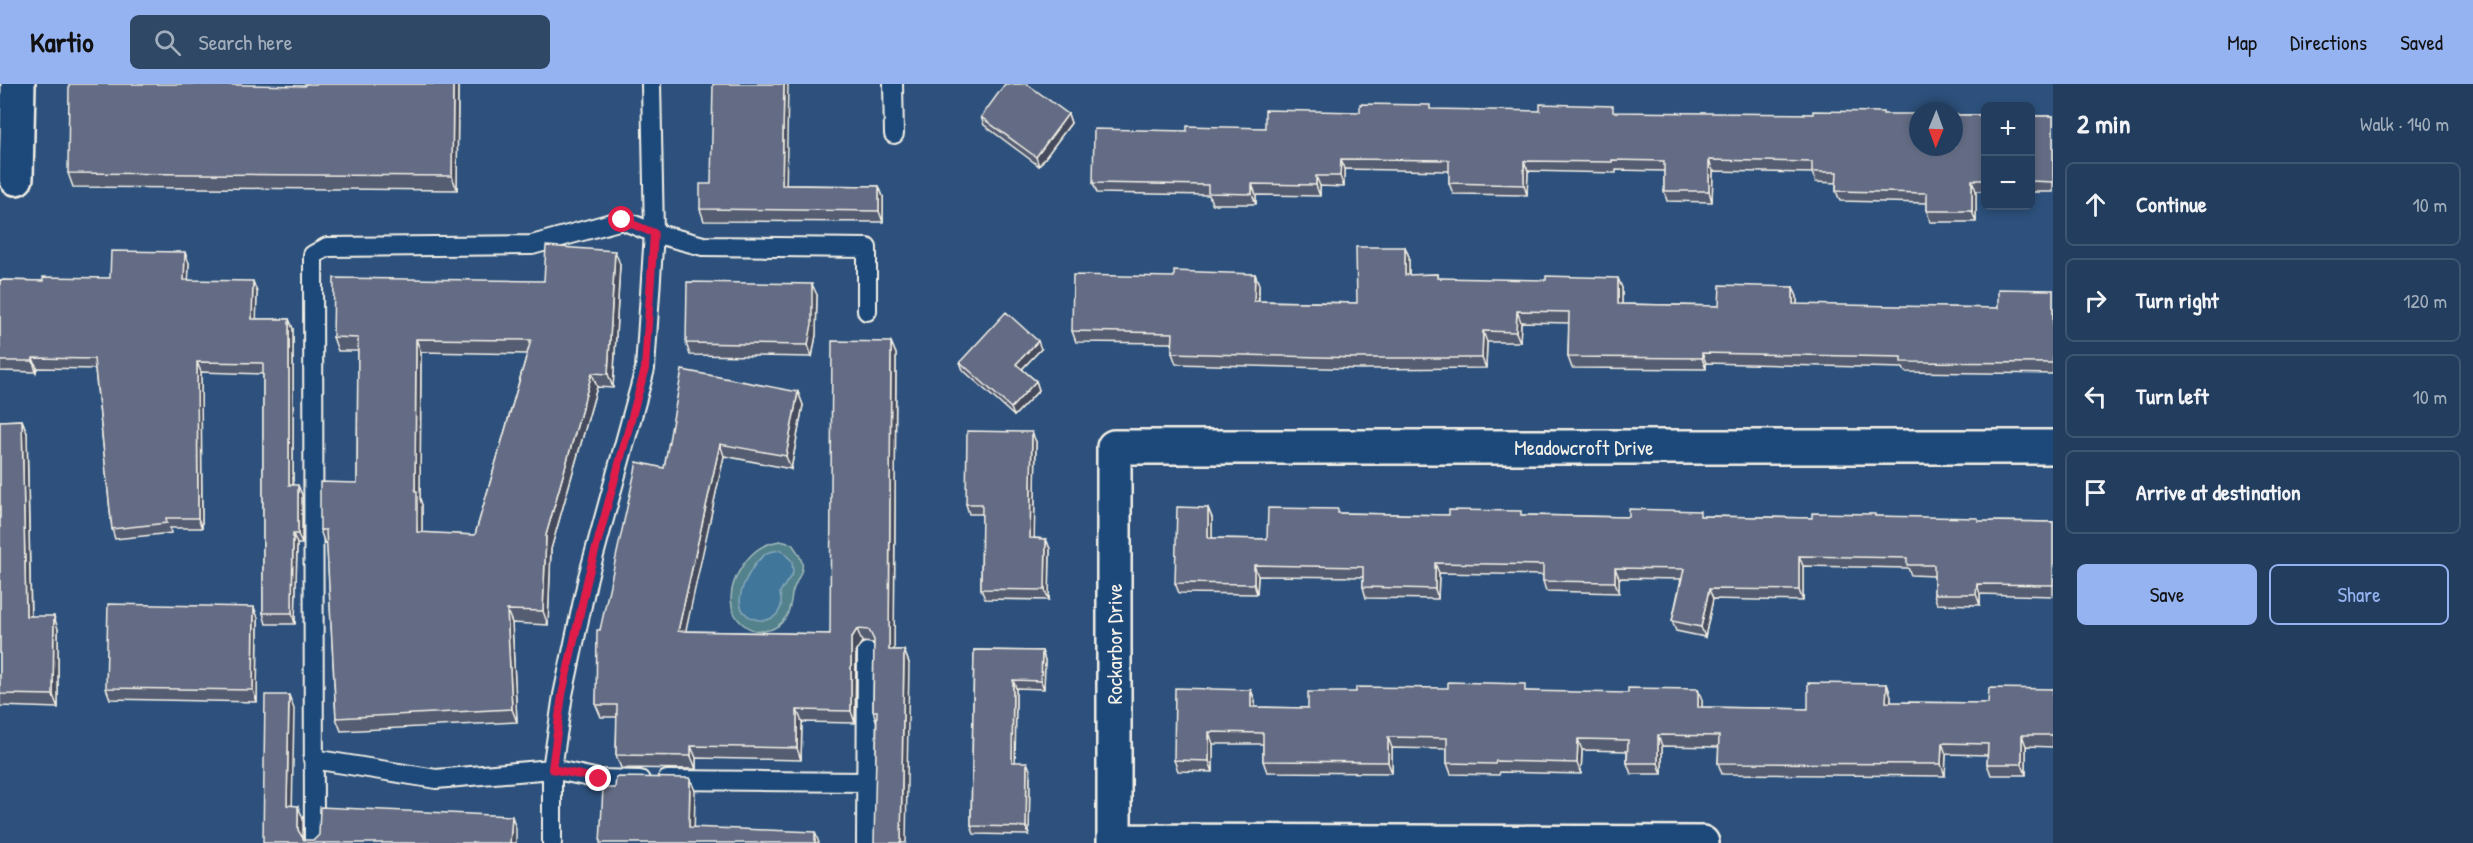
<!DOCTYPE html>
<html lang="en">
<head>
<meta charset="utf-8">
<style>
	:root { --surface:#223d5d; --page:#2e4866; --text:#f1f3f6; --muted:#a2aebc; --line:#3f5672; --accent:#95b2f1 }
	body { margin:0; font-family:"Patrick Hand",sans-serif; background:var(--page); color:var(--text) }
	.controls { position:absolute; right:18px; top:18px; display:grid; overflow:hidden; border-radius:9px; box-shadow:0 3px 9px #0003 }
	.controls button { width:54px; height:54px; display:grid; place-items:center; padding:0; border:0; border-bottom:2px solid var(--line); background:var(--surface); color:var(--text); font:30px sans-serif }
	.compass { position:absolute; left:1909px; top:18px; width:54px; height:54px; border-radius:50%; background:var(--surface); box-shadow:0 3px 9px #0003; rotate:181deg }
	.stop { position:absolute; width:18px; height:18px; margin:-14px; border:4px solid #e11d48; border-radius:50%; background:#fff }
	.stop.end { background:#e11d48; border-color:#fff; box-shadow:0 2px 6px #0008 }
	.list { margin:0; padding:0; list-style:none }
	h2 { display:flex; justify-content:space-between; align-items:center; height:78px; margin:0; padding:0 24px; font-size:26px }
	h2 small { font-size:20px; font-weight:400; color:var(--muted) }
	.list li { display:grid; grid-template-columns:39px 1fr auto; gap:18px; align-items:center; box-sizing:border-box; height:84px; margin:0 12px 12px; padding:0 12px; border:2px solid var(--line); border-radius:9px }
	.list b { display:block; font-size:22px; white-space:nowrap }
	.list em { font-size:20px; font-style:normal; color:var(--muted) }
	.actions { display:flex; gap:12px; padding:18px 24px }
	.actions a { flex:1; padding:14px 0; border:2px solid var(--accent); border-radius:9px; text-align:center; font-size:21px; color:var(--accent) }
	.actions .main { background:var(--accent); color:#111 }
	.icon { flex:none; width:33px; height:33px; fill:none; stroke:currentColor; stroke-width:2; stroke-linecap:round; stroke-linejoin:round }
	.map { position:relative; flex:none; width:2053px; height:759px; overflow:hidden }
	header { display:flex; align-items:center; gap:36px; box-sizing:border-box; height:84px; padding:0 30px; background:var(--accent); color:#111 }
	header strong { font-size:28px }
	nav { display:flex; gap:33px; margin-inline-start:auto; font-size:21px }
	.search { width:420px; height:54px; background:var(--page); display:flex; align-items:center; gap:15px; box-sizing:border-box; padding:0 21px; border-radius:9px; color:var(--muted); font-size:22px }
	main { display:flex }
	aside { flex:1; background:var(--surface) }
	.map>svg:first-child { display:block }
</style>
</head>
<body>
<header>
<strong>Kartio</strong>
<div class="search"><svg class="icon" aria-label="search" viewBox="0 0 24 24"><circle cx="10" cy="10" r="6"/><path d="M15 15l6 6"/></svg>Search here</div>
<nav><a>Map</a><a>Directions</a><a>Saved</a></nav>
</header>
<main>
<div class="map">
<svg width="2053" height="759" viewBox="0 0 2053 759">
	<rect width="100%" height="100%" fill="#2d517c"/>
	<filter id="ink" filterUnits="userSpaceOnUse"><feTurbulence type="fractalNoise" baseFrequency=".0167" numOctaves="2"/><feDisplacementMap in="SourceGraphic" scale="12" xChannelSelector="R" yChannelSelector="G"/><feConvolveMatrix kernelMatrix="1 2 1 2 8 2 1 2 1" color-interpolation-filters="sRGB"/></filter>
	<g filter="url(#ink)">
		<path fill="#52828c" stroke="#a3baba" stroke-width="1.5" d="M 780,457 L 792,460 C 812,487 798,487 792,510 C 791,518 790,526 786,533 C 765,567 706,535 743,481 C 753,467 762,460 780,457 Z"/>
		<path fill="#3f769a" stroke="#87a7b9" stroke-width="1.5" d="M 781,466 L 792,477 L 793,489 L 780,508 C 780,512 782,518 781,522 C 776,540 753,540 743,527 C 733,511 753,478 767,469 C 770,467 777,467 781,466 Z"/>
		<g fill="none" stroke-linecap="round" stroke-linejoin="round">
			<defs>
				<path id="service" d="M 893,0 L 894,50
					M 313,675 L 436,695 L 552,685 L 599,695 L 640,696
					M 667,696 L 866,698
					M 314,759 L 313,171 L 327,163 L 532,161 L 622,136 L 654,149 L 703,162 L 867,164 L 867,227
					M 552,759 L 552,685 L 563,611 L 588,493 L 645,285 L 654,149 L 651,0
					M 866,759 L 867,568"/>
				<g id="minor">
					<path d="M 16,94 L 18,0"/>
					<path id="s1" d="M 1702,759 L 1114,757 L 1114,363 L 2053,363"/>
				</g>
			</defs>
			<use href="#service" stroke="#f4f1e8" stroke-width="22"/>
			<use href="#minor" stroke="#f4f1e8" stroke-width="38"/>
			<use href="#service" stroke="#1f4a7a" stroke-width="18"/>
			<use href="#minor" stroke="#1f4a7a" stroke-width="33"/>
		</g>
		<path fill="#555d72" stroke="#f4f1e8" stroke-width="1.5" fill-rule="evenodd" d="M 458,0 L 457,106 L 73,103 L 68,89 L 305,2 Z
			M 1432,26 L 1723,30 L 1986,31 L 1986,107 L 1976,107 L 1976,138 L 1930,138 L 1927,127 L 1927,119 L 1840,117 L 1836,107 L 1836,99 L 1816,98 L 1812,89 L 1713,87 L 1712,118 L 1667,117 L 1664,107 L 1664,87 L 1616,86 L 1616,89 L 1528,87 L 1527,111 L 1453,110 L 1449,99 L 1449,87 L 1344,85 L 1344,103 L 1320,102 L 1320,112 L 1256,111 L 1256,120 L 1212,120 L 1209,111 L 1097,109 L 1093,99 L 1187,47 L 1265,44 L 1360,28 Z
			M 1068,30 L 1071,39 L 1039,82 L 984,41 L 981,33 Z
			M 2031,32 L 2053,32 L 2053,108 L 2031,108 Z
			M 787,101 L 879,102 L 883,113 L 883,138 L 704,137 L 700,125 Z
			M 1405,163 L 1409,173 L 1409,191 L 1437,190 L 1438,194 L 1622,204 L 1622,220 L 1719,222 L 1793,203 L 1797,213 L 1797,221 L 1998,224 L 2053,206 L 2053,290 L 1905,288 L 1903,284 L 1706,279 L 1706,285 L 1572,284 L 1568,273 L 1569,239 L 1521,238 L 1520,258 L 1487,258 L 1486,284 L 1361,285 L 1176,280 L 1172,269 L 1172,259 L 1076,258 L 1072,247 L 1174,193 L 1255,190 L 1259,201 L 1259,217 L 1357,219 Z
			M 189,179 L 188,196 L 257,208 L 256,235 L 289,235 L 293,245 L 293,401 L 302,411 L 302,460 L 297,460 L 295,540 L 266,540 L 263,529 L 263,290 L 201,288 L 202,444 L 170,444 L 171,449 L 115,455 L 112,445 L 95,285 L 37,284 L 36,288 L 0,287 L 0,196 L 43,197 L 110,194 Z
			M 620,180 L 613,304 L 597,303 L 551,465 L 548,541 L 512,539 L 517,638 L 341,647 L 336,634 L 327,460 L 325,460 L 320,446 L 357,399 L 358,267 L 338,267 L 333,253 L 544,197 ZM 421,268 L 527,270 L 475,451 L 422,449 L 422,421 L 420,415 Z
			M 817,211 L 816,251 L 812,273 L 690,271 L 686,259 Z
			M 891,258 L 896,270 L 894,566 L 904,566 L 909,579 L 876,636 L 873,627 L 874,560 L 873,559 L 862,558 L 856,567 L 855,639 L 802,638 L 801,676 L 696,674 L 696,685 L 621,684 L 616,671 L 617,633 L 601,633 L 596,621 L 600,546 L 664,384 L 798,308 L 803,321 L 791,385 L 724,372 L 685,547 L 830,550 Z
			M 1041,265 L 1022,285 L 1036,297 L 1039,306 L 1014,332 L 963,286 L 960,278 Z
			M 22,336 L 27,349 L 31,532 L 58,545 L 58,624 L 0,622 L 0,337 Z
			M 1036,358 L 1034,454 L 1046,455 L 1050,465 L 1049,516 L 985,515 L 981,505 L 982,430 L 969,430 L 966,420 Z
			M 1208,424 L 1212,434 L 1212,454 L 1267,455 L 1340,429 L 1449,431 L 1523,431 L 1629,433 L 1702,432 L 1812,434 L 1876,432 L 1979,437 L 2053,438 L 2053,512 L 1980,510 L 1980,521 L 1937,520 L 1934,510 L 1934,492 L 1911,491 L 1908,484 L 1803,482 L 1803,517 L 1713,515 L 1705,553 L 1676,547 L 1672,537 L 1681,495 L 1619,494 L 1619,509 L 1546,507 L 1543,497 L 1543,491 L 1439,489 L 1438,515 L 1366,514 L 1363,503 L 1363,493 L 1258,492 L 1257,510 L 1179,509 L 1175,499 Z
			M 258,534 L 257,618 L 110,615 L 106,604 Z
			M 974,566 L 1042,567 L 1045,576 L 1044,605 L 1016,604 L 1015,678 L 1030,686 L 1029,751 L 974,750 L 971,742 Z
			M 1887,600 L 1891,612 L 1891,618 L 1988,619 L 2053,605 L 2053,663 L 2026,662 L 2026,691 L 1991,691 L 1987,680 L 1988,671 L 1946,670 L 1945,692 L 1722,690 L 1718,679 L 1719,663 L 1662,662 L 1662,690 L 1631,690 L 1627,679 L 1627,667 L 1582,666 L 1581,690 L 1500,688 L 1499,691 L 1451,690 L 1447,679 L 1447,665 L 1392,664 L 1392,689 L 1267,688 L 1263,677 L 1263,660 L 1213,660 L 1213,688 L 1178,687 L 1174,676 L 1251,606 L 1255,617 L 1255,623 L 1308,624 L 1356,608 L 1528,607 L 1702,616 L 1702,623 L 1808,625 Z"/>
		<path fill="#454c5c" stroke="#f4f1e8" stroke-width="1.5" d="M 453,0 L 458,0 L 457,106 L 452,92 Z
			M 784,0 L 788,0 L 786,113 L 782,101 Z
			M 1068,30 L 1071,39 L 1039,82 L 1036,73 Z
			M 1341,75 L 1344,85 L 1344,103 L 1340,92 Z
			M 1709,76 L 1713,87 L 1712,118 L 1709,107 Z
			M 1524,77 L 1528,87 L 1527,111 L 1524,101 Z
			M 1316,92 L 1320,102 L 1320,112 L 1316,101 Z
			M 1972,96 L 1976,107 L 1976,138 L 1972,127 Z
			M 1252,100 L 1256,111 L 1256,120 L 1252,110 Z
			M 879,102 L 883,113 L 883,138 L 879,127 Z
			M 1405,163 L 1409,173 L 1409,202 L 1405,191 Z
			M 615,167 L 620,180 L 613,304 L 608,290 Z
			M 185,168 L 189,179 L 188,206 L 184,196 Z
			M 1255,190 L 1259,201 L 1258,228 L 1254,217 Z
			M 1618,194 L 1622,204 L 1622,231 L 1618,220 Z
			M 253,197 L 257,208 L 256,245 L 252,235 Z
			M 812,200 L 817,211 L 816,251 L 812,273 L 808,261 Z
			M 1793,203 L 1797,213 L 1797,231 L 1793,220 Z
			M 1517,227 L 1521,238 L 1520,258 L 1516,248 Z
			M 289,235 L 293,245 L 293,411 L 289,401 Z
			M 1483,247 L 1487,258 L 1486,284 L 1482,274 Z
			M 416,255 L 421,268 L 420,415 L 422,421 L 422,462 L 417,448 L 415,407 Z
			M 1038,257 L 1041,265 L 1019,288 L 1016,280 Z
			M 891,258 L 896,270 L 894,578 L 889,566 Z
			M 1702,269 L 1706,279 L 1706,285 L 1702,274 Z
			M 33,274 L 37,284 L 36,288 L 33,277 Z
			M 197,278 L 201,288 L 202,444 L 198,434 Z
			M 592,289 L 597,303 L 551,465 L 548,541 L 543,527 L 546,451 Z
			M 1036,297 L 1039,306 L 1014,332 L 1011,324 Z
			M 798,308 L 803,321 L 791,385 L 786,372 Z
			M 22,336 L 27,349 L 31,545 L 26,532 Z
			M 1032,348 L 1036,358 L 1034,464 L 1030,454 Z
			M 720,360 L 724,372 L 683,560 L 678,547 Z
			M 298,401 L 302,411 L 302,460 L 298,450 Z
			M 1208,424 L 1212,434 L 1212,464 L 1208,454 Z
			M 293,450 L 297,460 L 295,540 L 292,529 Z
			M 1046,455 L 1050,465 L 1049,516 L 1045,506 Z
			M 1799,472 L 1803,482 L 1803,517 L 1799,506 Z
			M 1435,479 L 1439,489 L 1438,515 L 1435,505 Z
			M 1254,481 L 1258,492 L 1257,510 L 1254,500 Z
			M 1615,484 L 1619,494 L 1619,509 L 1615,498 Z
			M 1977,500 L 1980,510 L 1980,521 L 1976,510 Z
			M 1709,505 L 1713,515 L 1705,553 L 1701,543 Z
			M 254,523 L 258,534 L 257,618 L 253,606 Z
			M 507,526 L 512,539 L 517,638 L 512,625 Z
			M 54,532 L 58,545 L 58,624 L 53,611 Z
			M 857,545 L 862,558 L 856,567 L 855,639 L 851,627 L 851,555 Z
			M 904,566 L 909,579 L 906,759 L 901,759 Z
			M 1042,567 L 1045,576 L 1044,605 L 1041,597 Z
			M 1013,596 L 1016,604 L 1015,686 L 1012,678 Z
			M 1887,600 L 1891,612 L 1890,629 L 1886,618 Z
			M 1698,605 L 1702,616 L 1702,634 L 1698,623 Z
			M 1251,606 L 1255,617 L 1255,634 L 1251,623 Z
			M 289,611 L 294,625 L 292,734 L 287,721 Z
			M 797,626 L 802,638 L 801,676 L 797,664 Z
			M 1209,648 L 1213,660 L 1213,688 L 1209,677 Z
			M 1658,651 L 1662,662 L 1662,690 L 1658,679 Z
			M 2022,651 L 2026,662 L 2026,691 L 2022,680 Z
			M 1388,653 L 1392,664 L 1392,689 L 1388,678 Z
			M 1578,655 L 1582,666 L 1581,690 L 1577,679 Z
			M 1942,659 L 1946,670 L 1945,692 L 1941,680 Z
			M 691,662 L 696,674 L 696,685 L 691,672 Z
			M 1027,678 L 1030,686 L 1029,751 L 1026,743 Z
			M 690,694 L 695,707 L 694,757 L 689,743 Z
			M 298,722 L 303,735 L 303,759 L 298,746 Z
			M 512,732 L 516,745 L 516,759 L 510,759 Z
			M 815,748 L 819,759 L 815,759 Z"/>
		<path fill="#636c84" stroke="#f4f1e8" stroke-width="1.5" fill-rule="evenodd" d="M 69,0 L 184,0 L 305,2 L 305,0 L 453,0 L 452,92 L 68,89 Z
			M 713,0 L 784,0 L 782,101 L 879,102 L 879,127 L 700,125 L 700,100 L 711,100 Z
			M 1005,0 L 1027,0 L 1068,30 L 1036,73 L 981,33 Z
			M 1360,20 L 1430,21 L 1430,25 L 1540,27 L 1540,20 L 1613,22 L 1613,28 L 1813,30 L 1813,27 L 1883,28 L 1883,30 L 1918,30 L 1918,63 L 1954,63 L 1954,31 L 1986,31 L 1986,96 L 1972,96 L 1972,127 L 1927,127 L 1927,109 L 1836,107 L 1837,88 L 1812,88 L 1812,78 L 1709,76 L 1709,107 L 1664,107 L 1664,77 L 1612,76 L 1612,78 L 1524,77 L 1524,101 L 1449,99 L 1449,76 L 1341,75 L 1340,92 L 1316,92 L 1316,101 L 1252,100 L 1252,110 L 1208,109 L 1208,101 L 1093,99 L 1094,45 L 1187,47 L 1187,42 L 1265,44 L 1265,26 L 1360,28 Z
			M 2031,32 L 2053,32 L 2053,98 L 2031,97 Z
			M 546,162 L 615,167 L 608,290 L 592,289 L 546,451 L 543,527 L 507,526 L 512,625 L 336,634 L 326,446 L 320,446 L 320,398 L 357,399 L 358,254 L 333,253 L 334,194 L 544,197 ZM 416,255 L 531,256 L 475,451 L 417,448 L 417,407 L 415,407 Z
			M 1356,163 L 1405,163 L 1405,191 L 1437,190 L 1437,194 L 1546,196 L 1546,192 L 1618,194 L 1618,220 L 1719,222 L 1720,201 L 1793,203 L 1793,220 L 1998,224 L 1998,205 L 2053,206 L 2053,279 L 1901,278 L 1901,273 L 1702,269 L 1702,274 L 1568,273 L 1569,228 L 1517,227 L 1516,248 L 1483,247 L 1482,274 L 1357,274 L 1172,269 L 1173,249 L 1072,247 L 1073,191 L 1174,193 L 1174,187 L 1255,190 L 1254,217 L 1357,219 Z
			M 111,167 L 185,168 L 184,196 L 253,197 L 252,235 L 289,235 L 289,401 L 298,401 L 298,450 L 293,450 L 292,529 L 263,529 L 263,279 L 197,278 L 198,434 L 166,434 L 167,439 L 112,445 L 94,275 L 33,274 L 33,277 L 0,277 L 0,196 L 43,197 L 43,193 L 110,194 Z
			M 687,198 L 812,200 L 812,240 L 808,261 L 686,259 Z
			M 1006,228 L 1038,257 L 1016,280 L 1036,297 L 1011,324 L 960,278 Z
			M 832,257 L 891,258 L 889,566 L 904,566 L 901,759 L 874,759 L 877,627 L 873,627 L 874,556 L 869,546 L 857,545 L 851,555 L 851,627 L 797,626 L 797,664 L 691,662 L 691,672 L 616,671 L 617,621 L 596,621 L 597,546 L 600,546 L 637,378 L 664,384 L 682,286 L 798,308 L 786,372 L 720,360 L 678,547 L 830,550 Z
			M 22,336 L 26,532 L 54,532 L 53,611 L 0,610 L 0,337 Z
			M 967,347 L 1032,348 L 1030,454 L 1046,455 L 1045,506 L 981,505 L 982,420 L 966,420 Z
			M 1177,423 L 1208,424 L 1208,454 L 1267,455 L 1268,424 L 1338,425 L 1338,429 L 1449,431 L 1449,426 L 1521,427 L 1521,431 L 1629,433 L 1629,425 L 1700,427 L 1700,432 L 1812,434 L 1812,429 L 1875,430 L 1875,432 L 1978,434 L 1978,437 L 2053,438 L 2053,501 L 1977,500 L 1976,510 L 1934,510 L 1934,481 L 1907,481 L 1907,474 L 1799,472 L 1799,506 L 1709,505 L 1701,543 L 1672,537 L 1684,485 L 1615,484 L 1615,498 L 1543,497 L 1543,481 L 1435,479 L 1435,505 L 1363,503 L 1363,483 L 1254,481 L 1254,500 L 1175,499 Z
			M 108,520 L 254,523 L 253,606 L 106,604 Z
			M 974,566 L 1042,567 L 1041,597 L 1013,596 L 1012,678 L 1027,678 L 1026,743 L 971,742 Z
			M 1448,598 L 1525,600 L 1525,607 L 1628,609 L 1628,604 L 1698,605 L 1698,623 L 1808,625 L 1808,599 L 1887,600 L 1886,618 L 1988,619 L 1989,604 L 2053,605 L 2053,651 L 2022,651 L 2022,680 L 1987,680 L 1988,660 L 1942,659 L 1941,680 L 1718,679 L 1719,652 L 1658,651 L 1658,679 L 1627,679 L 1628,656 L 1578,655 L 1577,679 L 1496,677 L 1495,680 L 1447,679 L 1447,654 L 1388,653 L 1388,678 L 1263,677 L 1263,649 L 1209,648 L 1209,677 L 1174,676 L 1175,604 L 1251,606 L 1251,623 L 1308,624 L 1308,608 L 1356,608 L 1356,603 L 1448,604 Z
			M 265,611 L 289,611 L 287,721 L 298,722 L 298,746 L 304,756 L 314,756 L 319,751 L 320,723 L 512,732 L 510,759 L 263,759 Z
			M 616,693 L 690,694 L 689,743 L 815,748 L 815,759 L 600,759 L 603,704 L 615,704 Z"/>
	</g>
	<g fill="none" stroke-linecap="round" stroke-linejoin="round" filter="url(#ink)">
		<path stroke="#e11d48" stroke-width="8" d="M 599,695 L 552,685 L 562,611 L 588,493 L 645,285 L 654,149 L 622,136"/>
	</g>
	<g text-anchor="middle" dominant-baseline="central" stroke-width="5" stroke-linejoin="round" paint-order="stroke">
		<g font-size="21" fill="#f4f1e8" stroke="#1f4a7a">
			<text stroke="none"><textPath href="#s1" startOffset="1452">Meadowcroft Drive</textPath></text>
			<text transform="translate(1114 560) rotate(-90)">Rockarbor Drive</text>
		</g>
	</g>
</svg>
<div class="controls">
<button>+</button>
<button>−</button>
</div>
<svg class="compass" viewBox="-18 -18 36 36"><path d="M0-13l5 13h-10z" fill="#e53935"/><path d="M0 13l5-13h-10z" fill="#a2aebc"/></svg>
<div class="stop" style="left:622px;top:136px"></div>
<div class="stop end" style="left:599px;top:695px"></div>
</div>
<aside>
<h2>2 min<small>Walk · 140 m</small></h2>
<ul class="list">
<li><svg class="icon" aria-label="ahead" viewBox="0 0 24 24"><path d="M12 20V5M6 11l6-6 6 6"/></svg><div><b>Continue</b></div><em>10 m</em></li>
<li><svg class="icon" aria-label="right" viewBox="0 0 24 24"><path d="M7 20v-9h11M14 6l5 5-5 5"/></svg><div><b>Turn right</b></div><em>120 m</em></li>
<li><svg class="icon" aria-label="left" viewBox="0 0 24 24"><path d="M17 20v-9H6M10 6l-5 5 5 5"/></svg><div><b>Turn left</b></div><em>10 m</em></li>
<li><svg class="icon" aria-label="arrive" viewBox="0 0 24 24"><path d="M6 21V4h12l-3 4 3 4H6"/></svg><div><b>Arrive at destination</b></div></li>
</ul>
<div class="actions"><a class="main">Save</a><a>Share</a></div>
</aside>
</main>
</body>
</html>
